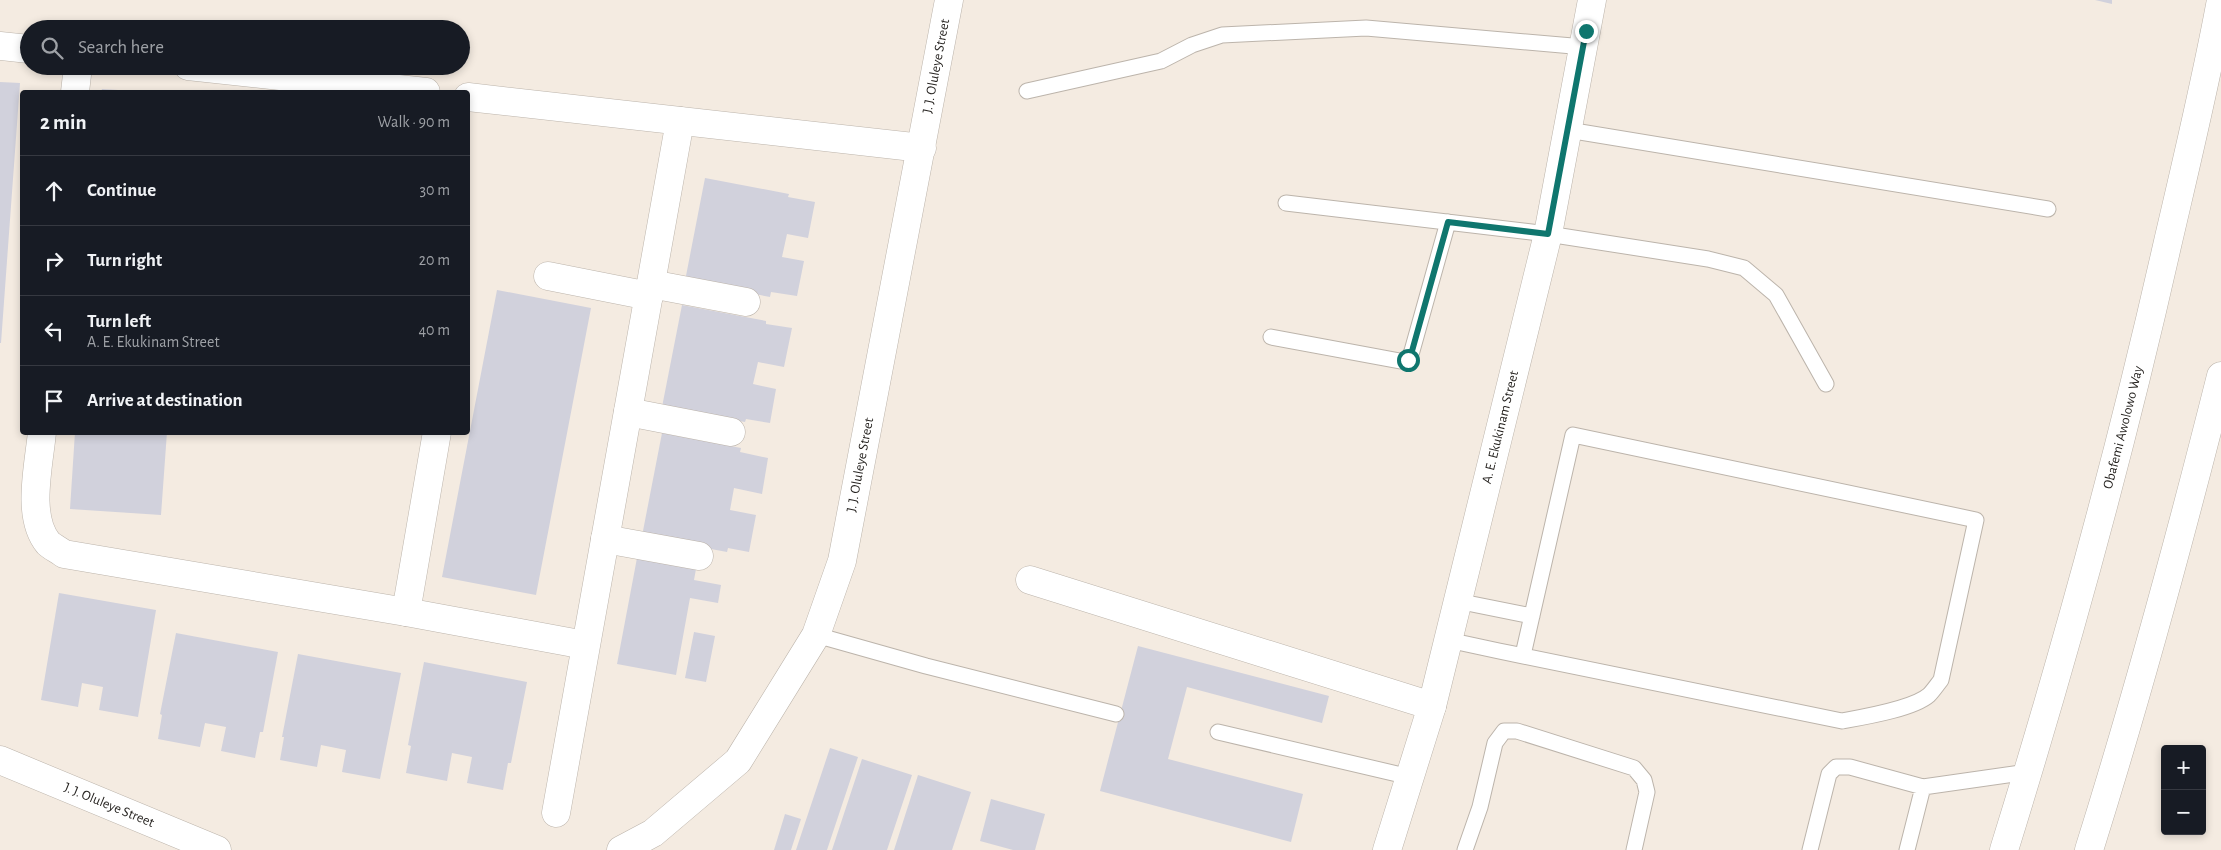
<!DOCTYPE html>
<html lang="en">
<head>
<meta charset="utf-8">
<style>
	:root { --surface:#171b24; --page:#20242c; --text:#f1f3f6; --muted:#9ea1a6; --line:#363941 }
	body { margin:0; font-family:"Alegreya Sans",sans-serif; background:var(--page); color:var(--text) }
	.controls { position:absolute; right:15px; bottom:15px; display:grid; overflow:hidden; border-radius:5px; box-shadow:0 2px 8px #0003 }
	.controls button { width:45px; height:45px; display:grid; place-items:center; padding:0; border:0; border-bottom:1px solid var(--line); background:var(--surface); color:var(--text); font:25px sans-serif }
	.stop { position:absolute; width:15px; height:15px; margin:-11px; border:4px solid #0f766e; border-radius:50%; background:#fff }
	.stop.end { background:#0f766e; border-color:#fff; box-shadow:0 1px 5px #0008 }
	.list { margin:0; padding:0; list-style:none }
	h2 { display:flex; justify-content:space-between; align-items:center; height:65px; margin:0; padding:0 20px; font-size:21px }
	h2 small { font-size:16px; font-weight:400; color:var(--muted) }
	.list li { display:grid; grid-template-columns:32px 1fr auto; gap:15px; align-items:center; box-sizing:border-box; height:70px; padding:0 20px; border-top:1px solid var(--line) }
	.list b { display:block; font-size:19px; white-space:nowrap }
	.list p { margin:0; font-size:16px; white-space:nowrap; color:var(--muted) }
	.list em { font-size:16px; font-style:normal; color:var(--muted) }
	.icon { flex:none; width:28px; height:28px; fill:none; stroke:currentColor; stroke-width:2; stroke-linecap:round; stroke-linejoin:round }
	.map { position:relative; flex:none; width:2221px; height:850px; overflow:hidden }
	.search { position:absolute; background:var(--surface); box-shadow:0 2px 8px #0003; left:20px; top:20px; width:450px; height:55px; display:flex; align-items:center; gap:12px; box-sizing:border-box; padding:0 18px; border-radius:28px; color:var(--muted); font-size:19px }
	.panel { position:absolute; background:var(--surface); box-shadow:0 2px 8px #0003; left:20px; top:90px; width:450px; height:345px; border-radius:5px }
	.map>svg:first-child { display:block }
</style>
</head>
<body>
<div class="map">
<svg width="2221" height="850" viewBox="0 0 2221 850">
	<rect width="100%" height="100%" fill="#f4ebe1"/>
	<path fill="#d1d1dc" d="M 2095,0 L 2112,0 L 2112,4 Z
		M 0,82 L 20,83 L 1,343 L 0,343 Z
		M 102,89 L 134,91 L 134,92 L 101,92 Z
		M 705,178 L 789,194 L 788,197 L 815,202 L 808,238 L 787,234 L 782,257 L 804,261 L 797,296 L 771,292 L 770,297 L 685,281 Z
		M 497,290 L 591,308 L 536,595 L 442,577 Z
		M 682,305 L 766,321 L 766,324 L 792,328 L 784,367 L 758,362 L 753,384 L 776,389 L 770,423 L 746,419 L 745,422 L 662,407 Z
		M 75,432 L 167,432 L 161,515 L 70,509 Z
		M 662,433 L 741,448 L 740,452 L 768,458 L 762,494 L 734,488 L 730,510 L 756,515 L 749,552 L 728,548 L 727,552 L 642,536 Z
		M 637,558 L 696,569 L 694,580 L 721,585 L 718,603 L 690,598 L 676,675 L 617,664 Z
		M 59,593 L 156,610 L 138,717 L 99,710 L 103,687 L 82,683 L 78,707 L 41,700 Z
		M 694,632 L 715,636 L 706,682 L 685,678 Z
		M 176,633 L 278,652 L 263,732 L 260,732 L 255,758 L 221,751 L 226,727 L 205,723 L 200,747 L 158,739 L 162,715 L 160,714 Z
		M 1138,646 L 1329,696 L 1322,723 L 1187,687 L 1168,759 L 1303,794 L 1291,842 L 1100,791 Z
		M 298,654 L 401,673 L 380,779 L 342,772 L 346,750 L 321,745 L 317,767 L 280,760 L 284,737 L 282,737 Z
		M 424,662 L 527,682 L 511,763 L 508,763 L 503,790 L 467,783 L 472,757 L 452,753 L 447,781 L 406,773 L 411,746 L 408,745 Z
		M 830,748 L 858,757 L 827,850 L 796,850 Z
		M 862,759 L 912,775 L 887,850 L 832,850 Z
		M 918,775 L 971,792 L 952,850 L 894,850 Z
		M 991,799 L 1045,814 L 1035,850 L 1013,850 L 980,841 Z
		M 785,814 L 801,819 L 791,850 L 774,850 Z"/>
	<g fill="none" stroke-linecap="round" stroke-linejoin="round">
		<defs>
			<path id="service" d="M 1027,91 L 1161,61 L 1192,45 L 1222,35 L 1366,28 L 1584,47
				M 1568,130 L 2048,209
				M 1286,203 L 1548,234 L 1708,259 L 1744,268 L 1776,295 L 1826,384
				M 1271,337 L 1400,361 L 1408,360 L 1412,351 L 1448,222
				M 1457,601 L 1532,616
				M 816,635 L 926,666 L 1116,714
				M 1448,640 L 1499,651 L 1842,721 C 1864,717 1913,709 1929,695 C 1933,691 1937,685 1941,680 L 1976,520 L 1573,435 L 1523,655
				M 1218,732 L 1410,777
				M 1465,850 L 1480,807 L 1495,743 L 1504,731 L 1517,731 L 1634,768 L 1644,780 L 1647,792 L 1634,850
				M 1810,850 L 1829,774 L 1836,767 L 1850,767 L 1923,787
				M 1907,850 L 1923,787 L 2028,772"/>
			<g id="minor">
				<path d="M 0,46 L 29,49"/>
				<path d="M 188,66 L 426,92"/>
				<path d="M 75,92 L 78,66"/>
				<path d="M 468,97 L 922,148"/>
				<path d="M 548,276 L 649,296"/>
				<path d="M 651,284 L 746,302"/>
				<path d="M 628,412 L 731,432"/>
				<path d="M 42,432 C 39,465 26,516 48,543 C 52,547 59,550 64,554 L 406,612 L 585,645"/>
				<path d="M 605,539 L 699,556"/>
				<path d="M 1030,580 L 1432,706"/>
				<path d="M 406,612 L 437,432"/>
				<path id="s1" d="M 0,760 L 217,850"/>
				<path d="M 556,813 L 680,121"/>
				<path id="s2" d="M 621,850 L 653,833 L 738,761 L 816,635 L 842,561 L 949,0"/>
				<path id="s3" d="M 1387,850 L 1432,706 L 1548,234 L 1592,0"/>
			</g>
			<g id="secondary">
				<path id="s4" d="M 2004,850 C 2066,650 2121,450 2167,246 C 2186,164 2206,82 2221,0"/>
				<path d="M 2089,850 C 2138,694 2181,535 2221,376"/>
			</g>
		</defs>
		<use href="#service" stroke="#bcb4ab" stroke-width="17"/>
		<use href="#minor" stroke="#bcb4ab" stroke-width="29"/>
		<use href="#secondary" stroke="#bcb4ab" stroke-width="29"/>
		<use href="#service" stroke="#fff" stroke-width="15"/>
		<use href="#minor" stroke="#fff" stroke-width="28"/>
		<use href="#secondary" stroke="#fff" stroke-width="28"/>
	</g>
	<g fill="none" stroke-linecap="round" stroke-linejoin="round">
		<path stroke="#0f766e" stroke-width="6" d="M 1408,360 L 1412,351 L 1448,222 L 1548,234 L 1586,31"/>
	</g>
	<g text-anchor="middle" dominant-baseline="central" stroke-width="4" stroke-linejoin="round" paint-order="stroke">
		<g font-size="14" fill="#272421" stroke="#fff">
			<text stroke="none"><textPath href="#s2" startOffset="878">J. J. Oluleye Street</textPath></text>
			<text stroke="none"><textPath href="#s3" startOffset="438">A. E. Ekukinam Street</textPath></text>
			<text stroke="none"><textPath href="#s4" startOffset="439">Obafemi Awolowo Way</textPath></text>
			<text stroke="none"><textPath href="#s2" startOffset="472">J. J. Oluleye Street</textPath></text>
			<text stroke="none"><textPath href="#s1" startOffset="118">J. J. Oluleye Street</textPath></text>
		</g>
	</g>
</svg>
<div class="controls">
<button>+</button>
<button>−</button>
</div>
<div class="stop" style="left:1408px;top:360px"></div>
<div class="stop end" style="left:1586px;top:31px"></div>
<div class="search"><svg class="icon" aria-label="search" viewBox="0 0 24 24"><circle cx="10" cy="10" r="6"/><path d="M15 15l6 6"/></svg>Search here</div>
<section class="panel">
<h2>2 min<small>Walk · 90 m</small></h2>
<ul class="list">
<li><svg class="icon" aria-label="ahead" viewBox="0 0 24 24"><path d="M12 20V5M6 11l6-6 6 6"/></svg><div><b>Continue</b></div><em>30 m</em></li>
<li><svg class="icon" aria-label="right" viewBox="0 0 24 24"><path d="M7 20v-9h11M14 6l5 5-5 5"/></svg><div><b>Turn right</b></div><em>20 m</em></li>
<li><svg class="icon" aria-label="left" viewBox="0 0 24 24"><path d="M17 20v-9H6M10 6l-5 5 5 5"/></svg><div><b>Turn left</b><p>A. E. Ekukinam Street</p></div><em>40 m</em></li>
<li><svg class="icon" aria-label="arrive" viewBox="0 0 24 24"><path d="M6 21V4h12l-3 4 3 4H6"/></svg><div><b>Arrive at destination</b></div></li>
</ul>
</section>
</div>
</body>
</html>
